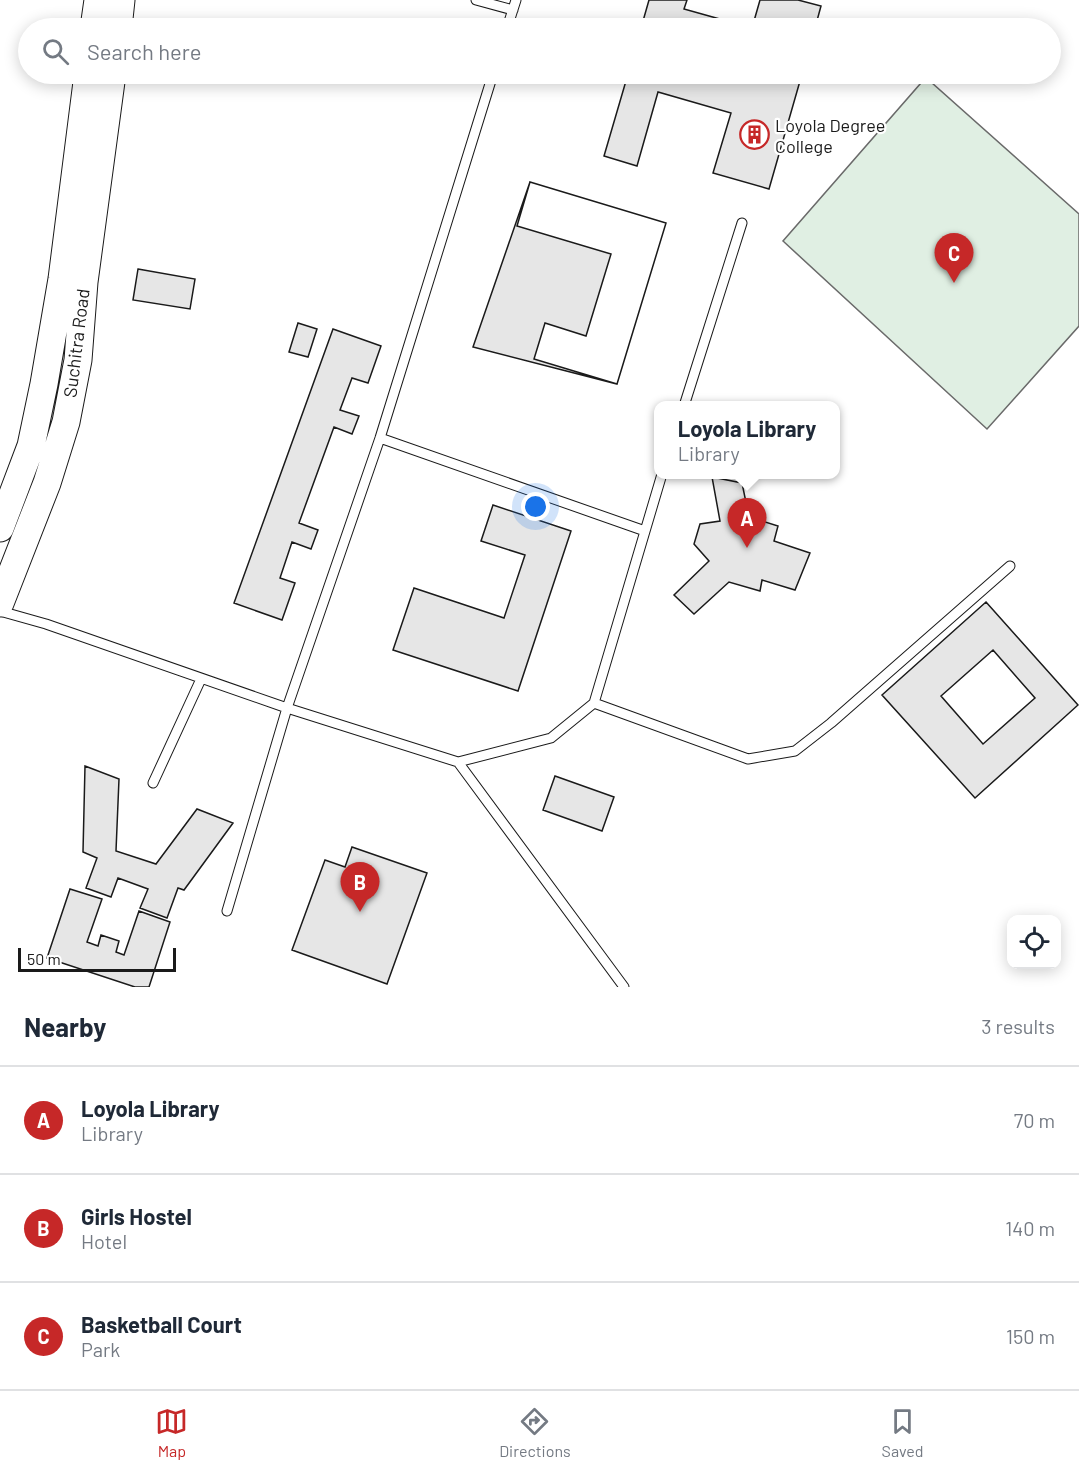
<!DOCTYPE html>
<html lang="en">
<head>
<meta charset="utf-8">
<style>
	:root { --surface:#fff; --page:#f2f2f3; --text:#1f2937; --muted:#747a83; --line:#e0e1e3; --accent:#c62828 }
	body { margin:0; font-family:Barlow,sans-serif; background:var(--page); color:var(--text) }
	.controls { position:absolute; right:18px; bottom:18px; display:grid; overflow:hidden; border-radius:12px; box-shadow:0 3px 15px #0003 }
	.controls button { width:54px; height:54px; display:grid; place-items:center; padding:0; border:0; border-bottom:2px solid var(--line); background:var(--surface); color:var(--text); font:30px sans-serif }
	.scale { position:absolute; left:18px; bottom:15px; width:158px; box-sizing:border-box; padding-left:6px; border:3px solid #1a1a1a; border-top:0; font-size:16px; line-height:21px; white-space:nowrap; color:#1a1a1a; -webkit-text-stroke:4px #fff; paint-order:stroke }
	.you { position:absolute; left:536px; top:507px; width:21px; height:21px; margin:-15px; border:4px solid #fff; border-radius:50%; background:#1a73e8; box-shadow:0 0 0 9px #1a73e833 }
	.badge { display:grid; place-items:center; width:39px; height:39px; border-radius:50%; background:var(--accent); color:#fff; font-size:20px; font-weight:700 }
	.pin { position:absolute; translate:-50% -50px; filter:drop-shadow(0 2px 3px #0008) }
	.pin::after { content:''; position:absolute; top:32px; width:21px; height:18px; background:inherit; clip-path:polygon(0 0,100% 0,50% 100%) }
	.popup { position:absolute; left:654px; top:401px; width:186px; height:78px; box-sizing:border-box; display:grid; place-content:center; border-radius:12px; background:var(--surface); filter:drop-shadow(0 2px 4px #0005); font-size:20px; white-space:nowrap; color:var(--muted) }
	.popup b { font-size:22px; color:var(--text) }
	.popup::after { content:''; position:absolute; left:50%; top:100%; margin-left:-12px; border:12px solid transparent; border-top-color:var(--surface) }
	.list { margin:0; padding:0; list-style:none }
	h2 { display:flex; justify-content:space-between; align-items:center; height:78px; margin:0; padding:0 24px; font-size:26px }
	h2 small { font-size:20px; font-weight:400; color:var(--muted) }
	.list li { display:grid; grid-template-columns:39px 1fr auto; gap:18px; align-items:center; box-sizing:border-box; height:108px; padding:0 24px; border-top:2px solid var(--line) }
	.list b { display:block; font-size:22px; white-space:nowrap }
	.list p { margin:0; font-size:20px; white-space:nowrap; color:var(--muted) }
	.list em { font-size:20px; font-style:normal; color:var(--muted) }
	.icon { flex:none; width:33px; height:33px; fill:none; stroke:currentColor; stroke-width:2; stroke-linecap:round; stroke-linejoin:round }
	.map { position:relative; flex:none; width:1079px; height:987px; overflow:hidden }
	.search { position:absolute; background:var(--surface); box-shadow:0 3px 15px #0003; left:18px; right:18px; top:18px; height:66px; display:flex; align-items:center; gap:15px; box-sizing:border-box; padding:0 21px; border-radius:33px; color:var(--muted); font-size:22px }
	.sheet { height:402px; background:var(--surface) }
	nav { display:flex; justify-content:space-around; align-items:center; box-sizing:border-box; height:84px; border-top:2px solid var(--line); background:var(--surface); font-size:16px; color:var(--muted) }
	nav a { display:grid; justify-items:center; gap:3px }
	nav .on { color:var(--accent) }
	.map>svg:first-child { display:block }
</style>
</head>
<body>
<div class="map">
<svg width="1079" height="987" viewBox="0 0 1079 987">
	<rect width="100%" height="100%" fill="#fff"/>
	<path fill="#e0efe3" stroke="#6a6a6a" stroke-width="1.5" d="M 928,75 L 931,82 L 1079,214 L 1079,326 L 987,429 L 783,241 Z"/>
	<path fill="#e6e6e6" stroke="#1a1a1a" stroke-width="1.5" fill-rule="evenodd" d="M 649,0 L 687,0 L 684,9 L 752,28 L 760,0 L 798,0 L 821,6 L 815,28 L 641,28 Z
		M 628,74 L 802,74 L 769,189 L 713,173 L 731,113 L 658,92 L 637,166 L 604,156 Z
		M 530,182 L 666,223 L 617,384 L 534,359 L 545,323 L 586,336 L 611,254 L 517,226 Z
		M 530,182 L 666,223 L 617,384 L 473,347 Z
		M 138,269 L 195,279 L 190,309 L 133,300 Z
		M 298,323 L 317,329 L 308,357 L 289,352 Z
		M 333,329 L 381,346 L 368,383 L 352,378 L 340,410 L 359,416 L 352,434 L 334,427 L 299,523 L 318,530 L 311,549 L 292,542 L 280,578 L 295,583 L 282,620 L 234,603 Z
		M 712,477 L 742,483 L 749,517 L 778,526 L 774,541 L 810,553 L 795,590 L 762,580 L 760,591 L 729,582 L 694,614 L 674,595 L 709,561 L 694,544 L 700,524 L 720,521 Z
		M 493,505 L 571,531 L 518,691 L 393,650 L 414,588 L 504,618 L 525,555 L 481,541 Z
		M 986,602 L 1078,705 L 975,798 L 882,695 ZM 993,650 L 1035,698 L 983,744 L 941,696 Z
		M 85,766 L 119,779 L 116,851 L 156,864 L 197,809 L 233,823 L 184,890 L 178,888 L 167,918 L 140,908 L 148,889 L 118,878 L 111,897 L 86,888 L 97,858 L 83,852 Z
		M 555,776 L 614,797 L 602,831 L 543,810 Z
		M 352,847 L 427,873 L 387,984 L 292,950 L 325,860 L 345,867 Z
		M 70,889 L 102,899 L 87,942 L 98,946 L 101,935 L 119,941 L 116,952 L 124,955 L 139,911 L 170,922 L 149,987 L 135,987 L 47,958 Z"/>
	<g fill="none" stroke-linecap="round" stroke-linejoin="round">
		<defs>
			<path id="lane" d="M 476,0 L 513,10
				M 507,28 L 516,0
				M 684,406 L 742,223
				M 380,438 L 645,531
				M 0,611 L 46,624 L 287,708 L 458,762 L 551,738 L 594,703 L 662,474
				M 594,703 L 748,759 L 795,751 L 831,723 L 1010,566
				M 458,762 L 624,987
				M 153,783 L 201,679
				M 227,911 L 287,708 L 380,438 L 493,74"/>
			<path id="secondary" d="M 94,28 L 98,0
				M 118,28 L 121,0
				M 0,528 L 31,446 L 44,384 L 62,279 L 88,74
				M 0,603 L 47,483 L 66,422 L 78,360 L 84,282 L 112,74"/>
		</defs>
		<use href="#lane" stroke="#1a1a1a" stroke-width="11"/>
		<use href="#secondary" stroke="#1a1a1a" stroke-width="29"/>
		<use href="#lane" stroke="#fff" stroke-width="9"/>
		<use href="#secondary" stroke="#fff" stroke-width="27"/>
	</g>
	<defs>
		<symbol id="building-ring" viewBox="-11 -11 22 22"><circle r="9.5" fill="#fff" stroke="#c62828" stroke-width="1.5"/><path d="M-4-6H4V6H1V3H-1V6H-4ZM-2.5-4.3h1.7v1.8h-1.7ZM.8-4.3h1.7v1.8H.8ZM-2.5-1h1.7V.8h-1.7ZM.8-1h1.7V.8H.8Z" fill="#c62828"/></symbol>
	</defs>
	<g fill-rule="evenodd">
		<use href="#building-ring" x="738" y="118" width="33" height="33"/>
	</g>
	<g text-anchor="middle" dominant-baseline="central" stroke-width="4.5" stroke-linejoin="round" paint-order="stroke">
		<g font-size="18" fill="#1a1a1a" stroke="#fff" text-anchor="start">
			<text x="775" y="125">Loyola Degree<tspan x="775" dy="21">College</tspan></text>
		</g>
		<g font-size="18" fill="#1a1a1a" stroke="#fff">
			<text transform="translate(76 343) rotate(-83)">Suchitra Road</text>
		</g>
	</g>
</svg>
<div class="controls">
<button><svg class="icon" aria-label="locate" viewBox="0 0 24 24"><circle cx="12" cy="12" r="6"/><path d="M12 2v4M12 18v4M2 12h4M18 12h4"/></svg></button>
</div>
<div class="scale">50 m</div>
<div class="you"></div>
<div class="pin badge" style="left:747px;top:548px">A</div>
<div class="popup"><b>Loyola Library</b>Library</div>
<div class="pin badge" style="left:360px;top:912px">B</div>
<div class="pin badge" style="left:954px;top:283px">C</div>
<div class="search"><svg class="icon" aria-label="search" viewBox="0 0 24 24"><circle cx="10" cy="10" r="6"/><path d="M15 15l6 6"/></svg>Search here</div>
</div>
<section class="sheet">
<h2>Nearby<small>3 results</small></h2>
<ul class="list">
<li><span class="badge">A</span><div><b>Loyola Library</b><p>Library</p></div><em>70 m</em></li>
<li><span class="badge">B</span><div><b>Girls Hostel</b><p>Hotel</p></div><em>140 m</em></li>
<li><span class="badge">C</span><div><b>Basketball Court</b><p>Park</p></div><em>150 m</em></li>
</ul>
</section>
<nav>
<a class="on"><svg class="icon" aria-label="map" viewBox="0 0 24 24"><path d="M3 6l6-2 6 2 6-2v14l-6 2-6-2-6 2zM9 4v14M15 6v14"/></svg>Map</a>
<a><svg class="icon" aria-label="directions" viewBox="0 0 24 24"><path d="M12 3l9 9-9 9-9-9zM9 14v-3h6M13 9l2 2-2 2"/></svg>Directions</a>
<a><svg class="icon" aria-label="saved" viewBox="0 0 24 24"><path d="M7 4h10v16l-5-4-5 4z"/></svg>Saved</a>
</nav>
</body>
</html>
